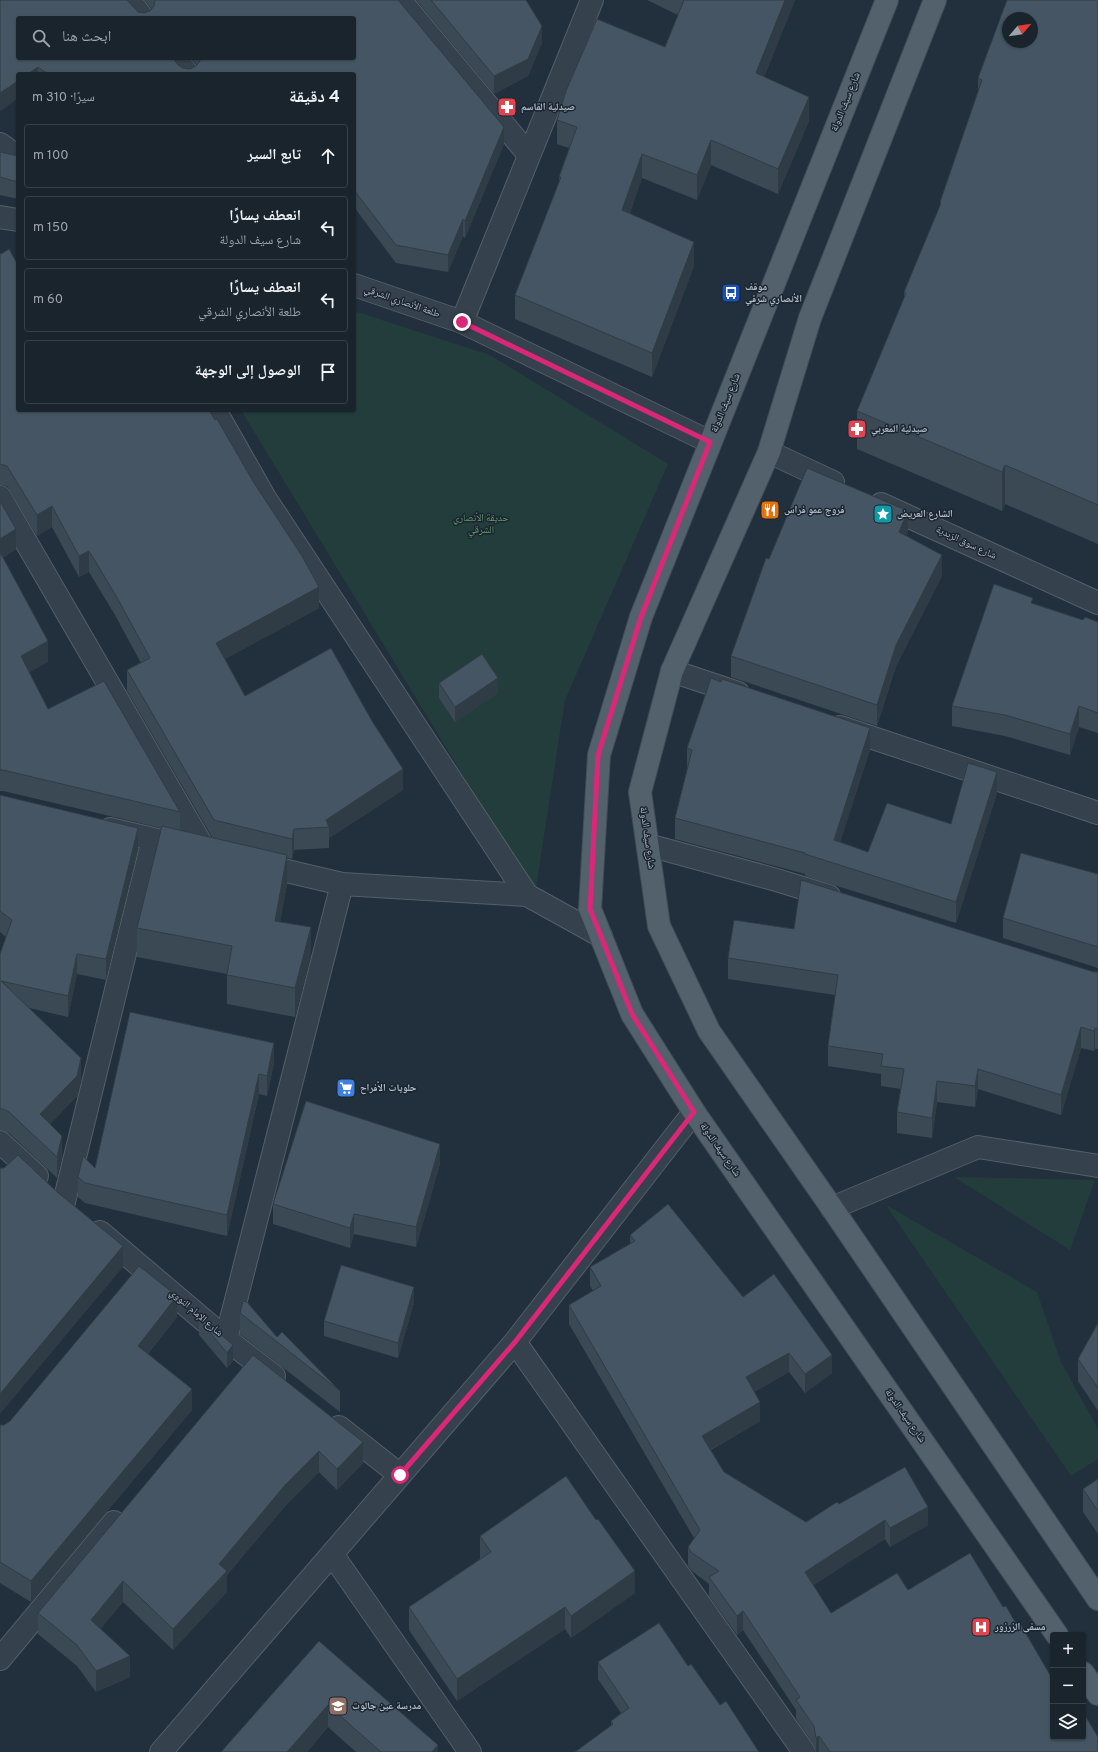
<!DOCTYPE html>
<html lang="ar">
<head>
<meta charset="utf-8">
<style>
	:root { --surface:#19242d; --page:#222c35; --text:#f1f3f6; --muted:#9fa4aa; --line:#374149 }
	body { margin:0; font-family:Overpass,"Noto Naskh Arabic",sans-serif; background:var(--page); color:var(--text); direction:rtl }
	.controls { position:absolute; right:12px; bottom:12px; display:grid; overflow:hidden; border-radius:4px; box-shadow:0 1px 3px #0004 }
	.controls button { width:36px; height:36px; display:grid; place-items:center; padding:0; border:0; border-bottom:1px solid var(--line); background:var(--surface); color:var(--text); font:20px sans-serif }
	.compass { position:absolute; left:1002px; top:12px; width:36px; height:36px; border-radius:50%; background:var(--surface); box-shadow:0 1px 3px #0004; rotate:61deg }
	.stop { position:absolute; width:12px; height:12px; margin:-9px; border:3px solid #db2777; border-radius:50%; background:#fff }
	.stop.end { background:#db2777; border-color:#fff; box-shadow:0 1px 4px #0008 }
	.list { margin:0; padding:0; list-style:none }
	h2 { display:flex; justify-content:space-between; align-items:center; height:52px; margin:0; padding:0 16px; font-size:17px }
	h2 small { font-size:13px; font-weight:400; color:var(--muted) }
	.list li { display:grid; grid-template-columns:26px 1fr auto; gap:12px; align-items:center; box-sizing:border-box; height:64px; margin:0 8px 8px; padding:0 8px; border:1px solid var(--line); border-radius:4px }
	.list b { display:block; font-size:15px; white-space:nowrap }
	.list p { margin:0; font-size:13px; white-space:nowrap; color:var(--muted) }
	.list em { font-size:13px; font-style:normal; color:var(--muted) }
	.icon { flex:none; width:22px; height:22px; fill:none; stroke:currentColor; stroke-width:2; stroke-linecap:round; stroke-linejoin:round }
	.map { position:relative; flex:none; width:1098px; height:1752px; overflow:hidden; direction:ltr }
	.search { position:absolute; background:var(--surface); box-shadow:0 1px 3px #0004; left:16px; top:16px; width:340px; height:44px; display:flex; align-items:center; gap:10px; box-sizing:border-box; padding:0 14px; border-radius:4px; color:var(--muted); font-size:15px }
	.panel { position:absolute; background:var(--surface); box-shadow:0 1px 3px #0004; left:16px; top:72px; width:340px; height:340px; border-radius:4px; direction:rtl }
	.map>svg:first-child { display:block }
</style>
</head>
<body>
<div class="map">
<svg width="1098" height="1752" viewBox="0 0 1098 1752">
	<rect width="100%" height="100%" fill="#21303c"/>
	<path fill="#233d3d" d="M 354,311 L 490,355 L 668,464 L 565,700 L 535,894 L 241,410 L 354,410 Z
		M 954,1177 L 1095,1180 L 1070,1250 Z
		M 886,1205 L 1037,1292 L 1061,1362 L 1098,1429 L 1098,1459 L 1071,1476 Z"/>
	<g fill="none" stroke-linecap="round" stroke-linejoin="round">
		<defs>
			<path id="minor" d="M 129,0 L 143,18
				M 400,0 L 529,155
				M 175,58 L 188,74
				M 0,144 L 18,157
				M 0,217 L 18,220
				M 354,285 L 462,322 L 710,442
				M 462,322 L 592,0
				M 215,410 L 265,498 L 527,895
				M 769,452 L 833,482
				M 0,497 L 206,852
				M 881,504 L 1098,603
				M 672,671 L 738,693
				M 840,727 L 1098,813
				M 110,829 L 187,847
				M 648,845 L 773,879 L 829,896
				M 257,864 L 342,884 L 527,895 L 601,936
				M 0,1142 L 37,1176
				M 64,1202 L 153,839
				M 832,1208 L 978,1147 L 1098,1166
				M 100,1232 L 226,1339 L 274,1376
				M 226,1339 L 342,884
				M 515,1342 L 804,1752
				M 339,1427 L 400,1475
				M 332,1554 L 470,1752
				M 0,1659 L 114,1522
				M 161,1752 L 515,1342 L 694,1112"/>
			<path id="major" d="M 887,0 L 641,617 L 599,755 L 590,909 L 632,1014 L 694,1112 L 1057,1635
				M 935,0 L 810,318 L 769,452 L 672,671 L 640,792 L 659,926 L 709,1031 L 832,1208 L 1098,1599
				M 1083,1673 L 1098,1694"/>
		</defs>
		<use href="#minor" stroke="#545f6a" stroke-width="24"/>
		<use href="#major" stroke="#424d58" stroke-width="24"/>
		<use href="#minor" stroke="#35414c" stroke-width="22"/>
		<use href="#major" stroke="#53616d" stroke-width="22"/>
	</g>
	<path fill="#3b4955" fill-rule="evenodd" d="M 0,0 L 144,13 L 150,11 L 152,9 L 144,0 L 398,0 L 504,144 L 465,238 L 463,236 L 448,272 L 396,263 L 354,207 L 354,74 L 18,74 L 18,98 L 0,111 ZM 18,18 L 354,18 L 354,58 L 191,58 L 197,65 L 196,66 L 190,69 L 183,68 L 178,65 Z
		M 416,0 L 526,0 L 542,43 L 528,76 L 494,94 Z
		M 647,0 L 795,0 L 764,77 L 809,121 L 778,194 L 711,165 L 697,200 L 642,178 L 630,213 L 694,266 L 652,377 L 515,319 L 515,295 L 559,182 L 559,177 L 569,148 L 557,144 L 557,120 L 665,47 L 678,15 Z
		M 1098,0 L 1098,544 L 1005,504 L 1002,511 L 857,449 L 857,411 L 904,300 L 904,292 L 940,206 L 940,202 L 978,92 L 978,78 Z
		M 0,152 L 18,156 L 18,199 L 0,195 Z
		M 0,253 L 18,410 L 319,608 L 225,659 L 245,696 L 403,790 L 329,838 L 329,848 L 294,850 L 292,859 L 287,858 L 287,884 L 280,922 L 311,956 L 295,1017 L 227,1004 L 227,974 L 137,957 L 137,928 L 161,828 L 3,791 L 0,791 L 0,501 L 16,549 L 3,558 L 48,662 L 29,672 L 48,709 L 180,812 L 180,830 L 212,837 L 127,691 L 127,670 L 141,663 L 115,615 L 89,572 L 79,577 L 52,527 L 37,536 L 7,486 L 0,485 Z
		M 908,532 L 906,536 L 942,576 L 896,666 L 877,726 L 731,677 L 731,656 L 769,559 Z
		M 1033,603 L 1083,620 L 1098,622 L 1098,733 L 1079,727 L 1070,755 L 1005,736 L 952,726 L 952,706 Z
		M 439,683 L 498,693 L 455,722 L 439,698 Z
		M 687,748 L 870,750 L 840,842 L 868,852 L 951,824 L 997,793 L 956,923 L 805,876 L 805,874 L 675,839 L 675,818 L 687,770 Z
		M 0,795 L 138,848 L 106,980 L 77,974 L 68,1017 L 29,1008 L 81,1079 L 77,1096 L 50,1124 L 62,1156 L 57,1178 L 9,1133 L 3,1130 L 0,1130 L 0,954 L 6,937 L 0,932 Z
		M 1098,874 L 1098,968 L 1003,938 L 1003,918 Z
		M 794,929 L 1098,972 L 1098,1049 L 1095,1049 L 1094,1051 L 1081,1048 L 1061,1115 L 978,1089 L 975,1107 L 937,1102 L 932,1138 L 897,1133 L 897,1112 L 901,1089 L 881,1086 L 881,1074 L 828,1066 L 828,1046 L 835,995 L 728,979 L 728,958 Z
		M 274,1063 L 267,1096 L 259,1094 L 227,1236 L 85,1203 L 78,1197 L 78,1177 Z
		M 440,1164 L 416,1247 L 354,1234 L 350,1248 L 273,1224 L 273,1204 Z
		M 630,1235 L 743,1297 L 832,1373 L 805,1393 L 789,1372 L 754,1392 L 760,1421 L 711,1450 L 724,1472 L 806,1522 L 839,1504 L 928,1525 L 890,1547 L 885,1539 L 813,1585 L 831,1613 L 908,1590 L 1053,1737 L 1098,1752 L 815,1752 L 814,1745 L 796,1719 L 796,1710 L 743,1630 L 737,1635 L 709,1596 L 709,1584 L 692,1571 L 688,1566 L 688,1547 L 694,1538 L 569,1324 L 569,1305 L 593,1291 L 590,1286 L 590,1267 L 630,1244 Z
		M 414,1303 L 398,1358 L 324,1336 L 324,1321 Z
		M 240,1313 L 277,1337 L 340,1391 L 340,1412 L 240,1334 Z
		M 177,1317 L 148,1354 L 192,1410 L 31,1602 L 0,1583 L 0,1425 L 4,1425 Z
		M 201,1318 L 233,1361 L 227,1368 L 199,1335 L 199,1319 Z
		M 1098,1323 L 1098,1411 L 1078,1381 L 1078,1359 Z
		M 253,1355 L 363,1463 L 337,1490 L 319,1472 L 286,1505 L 227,1575 L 227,1592 L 173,1650 L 123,1602 L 100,1629 L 130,1677 L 96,1692 L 77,1666 L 38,1634 L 38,1613 Z
		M 1098,1479 L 1098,1534 L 1083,1512 L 1083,1489 Z
		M 480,1536 L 635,1593 L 571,1638 L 565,1629 L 457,1701 L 409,1630 L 409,1607 L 480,1559 Z
		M 319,1641 L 438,1752 L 356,1752 L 328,1727 L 307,1752 L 221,1752 Z
		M 598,1662 L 688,1666 L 759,1752 L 611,1726 L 611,1721 L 621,1713 L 598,1679 Z"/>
	<path fill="#303c45" d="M 785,0 L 795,0 L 756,98 L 756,73 Z
		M 542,26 L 542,43 L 528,76 L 494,94 L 494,76 Z
		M 38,67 L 38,74 L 28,74 Z
		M 18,81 L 18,98 L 0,111 L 0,93 Z
		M 809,97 L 809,121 L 778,194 L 778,169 Z
		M 504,127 L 504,144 L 465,238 L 465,221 Z
		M 711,140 L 711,165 L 697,200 L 697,175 Z
		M 642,154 L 642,178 L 622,235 L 622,210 Z
		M 463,219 L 463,236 L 448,272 L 448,255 Z
		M 694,242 L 694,266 L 652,377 L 652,353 Z
		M 1005,465 L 1005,504 L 1002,511 L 1002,472 Z
		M 52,506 L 52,527 L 37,536 L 37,515 Z
		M 908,511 L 908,532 L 899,554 L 899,532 Z
		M 16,529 L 16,549 L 0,560 L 0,539 Z
		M 89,551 L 89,572 L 79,577 L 79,556 Z
		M 942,555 L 942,576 L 896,666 L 877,726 L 877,705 L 896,645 Z
		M 319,587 L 319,608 L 216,664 L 216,643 Z
		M 48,641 L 48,662 L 21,677 L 21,656 Z
		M 498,678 L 498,693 L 455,722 L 455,707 Z
		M 1079,706 L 1079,727 L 1070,755 L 1070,734 Z
		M 870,728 L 870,750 L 834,862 L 834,840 Z
		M 403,769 L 403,790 L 329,838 L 329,827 L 326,820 Z
		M 997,772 L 997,793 L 956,923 L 956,902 Z
		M 138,828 L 138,848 L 106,980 L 106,959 Z
		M 294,829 L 294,850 L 292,859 L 292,839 Z
		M 287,855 L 287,884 L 275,949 L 275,921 Z
		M 311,927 L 311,956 L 295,1017 L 295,988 Z
		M 77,954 L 77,974 L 68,1017 L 68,996 Z
		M 1081,1027 L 1081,1048 L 1061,1115 L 1061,1095 Z
		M 1095,1028 L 1095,1049 L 1094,1051 L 1094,1031 Z
		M 274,1043 L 274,1063 L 267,1096 L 267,1076 Z
		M 81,1058 L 81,1079 L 77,1096 L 40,1135 L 40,1114 Z
		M 978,1069 L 978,1089 L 975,1107 L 975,1086 Z
		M 259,1074 L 259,1094 L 227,1236 L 227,1215 Z
		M 937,1081 L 937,1102 L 932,1138 L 932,1118 Z
		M 62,1136 L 62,1156 L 57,1178 L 57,1157 Z
		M 440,1144 L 440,1164 L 416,1247 L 416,1227 Z
		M 354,1214 L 354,1234 L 350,1248 L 350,1228 Z
		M 123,1246 L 123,1267 L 0,1414 L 0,1394 Z
		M 414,1287 L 414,1303 L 398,1358 L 398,1343 Z
		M 177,1296 L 177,1317 L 138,1366 L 138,1346 Z
		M 233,1345 L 233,1361 L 227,1368 L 227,1353 Z
		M 789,1353 L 789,1372 L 746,1396 L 746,1377 Z
		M 832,1355 L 832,1373 L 805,1393 L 805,1374 Z
		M 192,1389 L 192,1410 L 31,1602 L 31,1581 Z
		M 760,1402 L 760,1421 L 702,1454 L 702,1436 Z
		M 363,1442 L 363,1463 L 337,1490 L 337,1469 Z
		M 319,1451 L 319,1472 L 286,1505 L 227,1575 L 227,1592 L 173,1650 L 173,1629 L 219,1564 L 286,1484 Z
		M 928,1507 L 928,1525 L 890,1547 L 890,1528 Z
		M 885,1520 L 885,1539 L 805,1591 L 805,1572 Z
		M 635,1571 L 635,1593 L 571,1638 L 571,1616 Z
		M 123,1581 L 123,1602 L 91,1641 L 91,1620 Z
		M 565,1607 L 565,1629 L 457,1701 L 457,1679 Z
		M 743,1611 L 743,1630 L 737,1635 L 737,1616 Z
		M 130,1656 L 130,1677 L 96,1692 L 96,1671 Z
		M 328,1705 L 328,1727 L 307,1752 L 287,1752 Z
		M 819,1736 L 819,1752 L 816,1752 L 816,1738 Z
		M 438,1745 L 438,1752 L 432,1752 Z"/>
	<path fill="#455563" stroke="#303c45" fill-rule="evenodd" d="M 0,0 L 127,0 L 138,12 L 144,13 L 150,11 L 154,6 L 155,0 L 398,0 L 504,127 L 465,221 L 463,219 L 448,255 L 396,245 L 354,190 L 354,74 L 48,74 L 38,67 L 28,74 L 18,74 L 18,81 L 0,93 ZM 18,18 L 354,18 L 354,58 L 200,58 L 200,61 L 196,66 L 190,69 L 183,68 L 178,65 L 173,58 L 18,58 Z
		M 431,0 L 526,0 L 542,26 L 528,59 L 494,76 Z
		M 684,0 L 785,0 L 756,73 L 809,97 L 778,169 L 711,140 L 697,175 L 642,154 L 622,210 L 694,242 L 652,353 L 515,295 L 561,177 L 559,177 L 577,127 L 557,120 L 566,91 L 597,19 L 665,47 Z
		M 1007,0 L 1098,0 L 1098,505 L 1005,465 L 1002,472 L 857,411 L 906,293 L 904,292 L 941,203 L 940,202 L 982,80 L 978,78 ZM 1008,18 L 1032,18 L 1032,42 L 1008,42 Z
		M 0,152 L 18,156 L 18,182 L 0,177 Z
		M 9,249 L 18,265 L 18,410 L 209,410 L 215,420 L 217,419 L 254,483 L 302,556 L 319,587 L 216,643 L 245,696 L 331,648 L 372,721 L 403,769 L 326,820 L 329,827 L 294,829 L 292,839 L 214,820 L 127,670 L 150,658 L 115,594 L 89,551 L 79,556 L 52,506 L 37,515 L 7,466 L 0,464 L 0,253 L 1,254 Z
		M 807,468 L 908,511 L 899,532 L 942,555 L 896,645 L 877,705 L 731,656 L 766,558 L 769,559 Z
		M 0,501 L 16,529 L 0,539 Z
		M 0,552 L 48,641 L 21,656 L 48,709 L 104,681 L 180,812 L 3,770 L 0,770 Z
		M 994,584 L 1033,598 L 1031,603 L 1083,620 L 1085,617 L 1098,622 L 1098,713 L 1079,706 L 1070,734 L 1005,715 L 952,706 Z
		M 482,654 L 498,678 L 455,707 L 439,683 Z
		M 711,678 L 721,682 L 722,679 L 870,728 L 834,840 L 868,852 L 887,803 L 951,824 L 968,763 L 997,772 L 956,902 L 805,854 L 805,853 L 675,818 L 692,750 L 687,748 Z
		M 0,795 L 138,828 L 106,959 L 77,954 L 68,996 L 1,981 L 81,1058 L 77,1076 L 40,1114 L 62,1136 L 57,1157 L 9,1112 L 3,1109 L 0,1109 L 0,954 L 12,920 L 0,911 Z
		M 162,826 L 287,855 L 275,921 L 311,927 L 295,988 L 227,975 L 232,946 L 137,928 Z
		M 1021,853 L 1098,874 L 1098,947 L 1003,918 Z
		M 801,880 L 1094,972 L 1098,972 L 1098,1029 L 1095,1028 L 1094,1031 L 1081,1027 L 1061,1095 L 978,1069 L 975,1086 L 937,1081 L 932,1118 L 897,1112 L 904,1069 L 881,1066 L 883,1054 L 828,1046 L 838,975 L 728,958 L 734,920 L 794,929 Z
		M 130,1012 L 274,1043 L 267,1076 L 259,1074 L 227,1215 L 85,1183 L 78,1177 L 83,1156 L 95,1168 Z
		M 306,1101 L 440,1144 L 416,1227 L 354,1214 L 350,1228 L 273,1204 Z
		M 18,1155 L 56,1191 L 123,1246 L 0,1394 L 0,1168 L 4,1168 Z
		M 668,1204 L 743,1297 L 774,1274 L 832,1355 L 805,1374 L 789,1353 L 746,1377 L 760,1402 L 702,1436 L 724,1472 L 806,1522 L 837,1502 L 839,1504 L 905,1467 L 928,1507 L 890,1528 L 885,1520 L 805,1572 L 831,1613 L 897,1573 L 908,1590 L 970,1553 L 1003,1607 L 1006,1606 L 1018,1627 L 1021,1625 L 1053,1680 L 1053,1737 L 1083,1737 L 1083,1712 L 1098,1737 L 1098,1752 L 830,1752 L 819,1736 L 816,1738 L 814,1726 L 796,1700 L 800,1697 L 743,1611 L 737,1616 L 709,1577 L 719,1571 L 692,1553 L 688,1547 L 700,1530 L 569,1305 L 601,1286 L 590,1267 L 635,1241 L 630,1235 Z
		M 341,1265 L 414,1287 L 398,1343 L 324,1321 Z
		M 139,1266 L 177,1296 L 138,1346 L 192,1389 L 31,1581 L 0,1562 L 0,1425 L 4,1425 L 10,1421 Z
		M 243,1301 L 247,1302 L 277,1337 L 282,1332 L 340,1391 L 240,1313 Z
		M 201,1318 L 233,1345 L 227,1353 L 199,1319 Z
		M 1098,1323 L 1098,1388 L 1078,1359 Z
		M 253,1355 L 363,1442 L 337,1469 L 319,1451 L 286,1484 L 219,1564 L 227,1571 L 173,1629 L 123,1581 L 91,1620 L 130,1656 L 96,1671 L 77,1645 L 38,1613 Z
		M 566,1476 L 596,1520 L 598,1519 L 635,1571 L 571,1616 L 565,1607 L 457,1679 L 409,1607 L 491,1552 L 480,1536 Z
		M 1098,1479 L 1098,1511 L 1083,1489 Z
		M 659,1623 L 688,1666 L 691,1664 L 720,1705 L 726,1701 L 759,1752 L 575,1752 L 613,1724 L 611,1721 L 629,1708 L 598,1662 Z
		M 319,1641 L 438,1745 L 432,1752 L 381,1752 L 328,1705 L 287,1752 L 221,1752 Z"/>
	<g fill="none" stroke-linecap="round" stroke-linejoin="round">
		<path stroke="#db2777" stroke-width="5" d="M 400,1475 L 515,1342 L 694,1112 L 632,1014 L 590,909 L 598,755 L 641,617 L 710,442 L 462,322"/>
	</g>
	<defs>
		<symbol id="pharmacy-square" viewBox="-11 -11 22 22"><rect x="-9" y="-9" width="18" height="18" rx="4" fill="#e0444e" stroke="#1b2631"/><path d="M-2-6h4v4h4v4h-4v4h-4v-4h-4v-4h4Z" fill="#fff"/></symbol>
		<symbol id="bus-square" viewBox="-11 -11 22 22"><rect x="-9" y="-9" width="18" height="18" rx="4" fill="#1a4fb4" stroke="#1b2631"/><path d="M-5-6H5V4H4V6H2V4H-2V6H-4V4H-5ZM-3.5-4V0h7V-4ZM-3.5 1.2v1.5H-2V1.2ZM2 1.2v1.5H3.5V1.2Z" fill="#fff"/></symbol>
		<symbol id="restaurant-square" viewBox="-11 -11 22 22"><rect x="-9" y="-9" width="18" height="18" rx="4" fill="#e8710a" stroke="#1b2631"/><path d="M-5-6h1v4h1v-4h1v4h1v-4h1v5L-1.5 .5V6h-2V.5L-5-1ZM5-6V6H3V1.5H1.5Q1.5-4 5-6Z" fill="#fff"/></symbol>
		<symbol id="sight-square" viewBox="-11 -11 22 22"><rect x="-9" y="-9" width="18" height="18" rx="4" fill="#0f9aa8" stroke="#1b2631"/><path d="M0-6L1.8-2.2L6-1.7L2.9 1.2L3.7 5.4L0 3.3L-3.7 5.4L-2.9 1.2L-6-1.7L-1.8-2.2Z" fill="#fff"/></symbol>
		<symbol id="supermarket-square" viewBox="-11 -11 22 22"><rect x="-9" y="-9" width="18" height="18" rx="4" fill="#3f7fe0" stroke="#1b2631"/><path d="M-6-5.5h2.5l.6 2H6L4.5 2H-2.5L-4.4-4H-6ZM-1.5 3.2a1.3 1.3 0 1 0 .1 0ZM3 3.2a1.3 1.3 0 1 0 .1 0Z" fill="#fff"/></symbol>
		<symbol id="hospital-square" viewBox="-11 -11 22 22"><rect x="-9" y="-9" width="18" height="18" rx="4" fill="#e0444e" stroke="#1b2631"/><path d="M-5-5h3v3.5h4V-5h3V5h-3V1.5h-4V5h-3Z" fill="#fff"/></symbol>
		<symbol id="school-square" viewBox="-11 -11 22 22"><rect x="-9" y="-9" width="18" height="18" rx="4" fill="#8d6e63" stroke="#1b2631"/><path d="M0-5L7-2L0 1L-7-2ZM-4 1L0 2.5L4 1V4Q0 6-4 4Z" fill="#fff"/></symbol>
	</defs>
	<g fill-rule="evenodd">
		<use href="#pharmacy-square" x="496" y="96" width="22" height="22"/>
		<use href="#bus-square" x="720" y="282" width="22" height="22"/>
		<use href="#pharmacy-square" x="846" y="418" width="22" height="22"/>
		<use href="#restaurant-square" x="759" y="499" width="22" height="22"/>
		<use href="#sight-square" x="872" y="503" width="22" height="22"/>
		<use href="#supermarket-square" x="335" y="1077" width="22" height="22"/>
		<use href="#hospital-square" x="970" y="1616" width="22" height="22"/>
		<use href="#school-square" x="327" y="1695" width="22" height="22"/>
	</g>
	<g text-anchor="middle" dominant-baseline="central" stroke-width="3" stroke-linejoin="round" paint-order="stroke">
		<g font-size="10" fill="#b1bcc8" stroke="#1b2631">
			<text transform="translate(846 102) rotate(-68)">شارع سيف الدولة</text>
			<text transform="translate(402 302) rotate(19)">طلعة الأنصاري الشرقي</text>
			<text transform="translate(726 403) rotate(-68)">شارع سيف الدولة</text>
			<text transform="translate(966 543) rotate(25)">شارع سوق الزبدية</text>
			<text transform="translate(647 838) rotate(82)">شارع سيف الدولة</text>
			<text transform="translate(720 1150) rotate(55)">شارع سيف الدولة</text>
			<text transform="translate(196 1313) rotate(41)">شارع الإمام النووي</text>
			<text transform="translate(905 1416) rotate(55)">شارع سيف الدولة</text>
		</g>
		<g font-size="10" font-weight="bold" fill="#b1bcc8" stroke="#1b2631" text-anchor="start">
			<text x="521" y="107">صيدلية القاسم</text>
			<text x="745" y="287">موقف<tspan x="745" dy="12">الأنصاري شرقي</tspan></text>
			<text x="871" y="429">صيدلية المغربي</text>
			<text x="784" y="510">فروج عمو فراس</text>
			<text x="897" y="514">الشارع العريض</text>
			<text x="360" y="1088">حلويات الأفراح</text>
			<text x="995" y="1627">مسفى الزرزور</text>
			<text x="352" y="1706">مدرسة عين جالوت</text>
		</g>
		<g font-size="10" fill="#679a6d" stroke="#1b2631">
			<text x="481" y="518">حديقة الأنصاري<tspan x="481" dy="12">الشرقي</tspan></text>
		</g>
	</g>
</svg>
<div class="controls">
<button>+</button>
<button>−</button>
<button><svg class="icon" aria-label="layers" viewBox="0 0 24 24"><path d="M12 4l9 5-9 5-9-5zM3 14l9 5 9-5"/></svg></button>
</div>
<svg class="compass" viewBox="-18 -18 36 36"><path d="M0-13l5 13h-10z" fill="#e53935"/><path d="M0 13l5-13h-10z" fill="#9fa4aa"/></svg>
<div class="stop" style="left:400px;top:1475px"></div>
<div class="stop end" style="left:462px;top:322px"></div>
<div class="search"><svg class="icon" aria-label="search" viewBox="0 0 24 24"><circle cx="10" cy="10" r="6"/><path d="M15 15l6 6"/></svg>ابحث هنا</div>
<section class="panel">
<h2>4 دقيقة<small>سيرًا · 310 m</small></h2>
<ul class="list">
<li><svg class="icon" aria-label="ahead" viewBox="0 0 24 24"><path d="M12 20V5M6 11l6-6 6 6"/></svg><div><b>تابع السير</b></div><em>100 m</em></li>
<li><svg class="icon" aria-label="left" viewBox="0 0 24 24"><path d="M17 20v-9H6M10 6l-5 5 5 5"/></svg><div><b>انعطف يسارًا</b><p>شارع سيف الدولة</p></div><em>150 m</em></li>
<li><svg class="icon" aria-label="left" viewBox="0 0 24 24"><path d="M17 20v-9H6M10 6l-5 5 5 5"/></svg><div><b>انعطف يسارًا</b><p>طلعة الأنصاري الشرقي</p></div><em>60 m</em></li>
<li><svg class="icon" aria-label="arrive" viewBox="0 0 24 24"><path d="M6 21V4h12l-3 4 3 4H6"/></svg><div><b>الوصول إلى الوجهة</b></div></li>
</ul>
</section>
</div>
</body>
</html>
